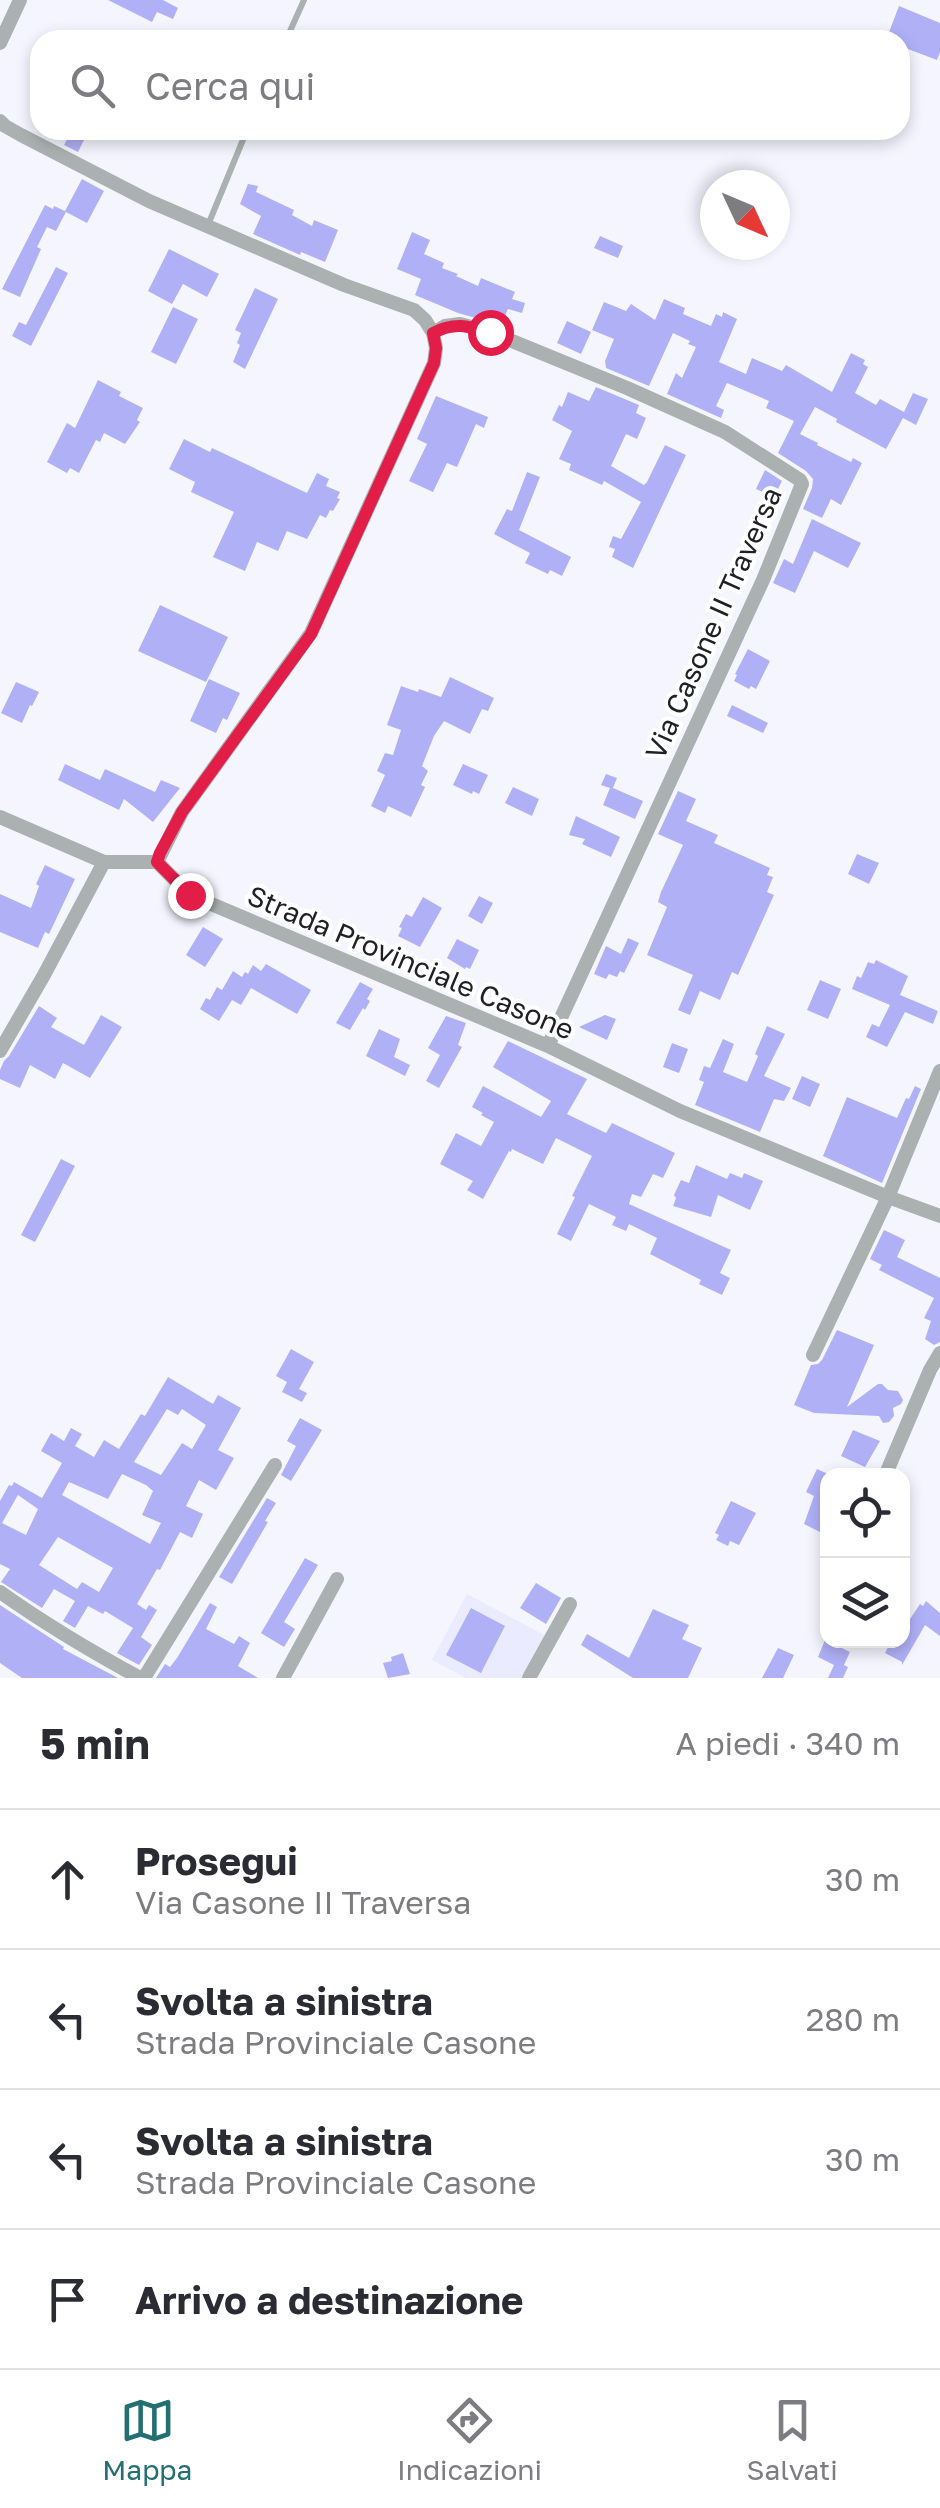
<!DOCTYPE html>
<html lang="it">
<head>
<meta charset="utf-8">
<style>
	:root { --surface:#fff; --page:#f7f7f7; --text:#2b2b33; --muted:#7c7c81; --line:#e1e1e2; --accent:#246f72 }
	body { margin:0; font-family:"Golos Text",sans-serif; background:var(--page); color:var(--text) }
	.controls { position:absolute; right:30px; bottom:30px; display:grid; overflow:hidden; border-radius:20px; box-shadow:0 5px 15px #0003 }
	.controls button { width:90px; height:90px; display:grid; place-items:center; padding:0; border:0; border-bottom:2px solid var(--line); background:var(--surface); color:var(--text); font:50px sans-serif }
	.compass { position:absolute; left:700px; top:170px; width:90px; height:90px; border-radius:50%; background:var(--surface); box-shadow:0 5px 15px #0003; rotate:134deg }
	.stop { position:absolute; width:30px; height:30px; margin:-22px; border:8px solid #e11d48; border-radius:50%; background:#fff }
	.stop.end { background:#e11d48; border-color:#fff; box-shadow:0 2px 10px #0008 }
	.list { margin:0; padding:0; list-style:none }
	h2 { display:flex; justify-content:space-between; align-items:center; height:130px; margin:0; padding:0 40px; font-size:42px }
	h2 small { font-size:32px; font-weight:400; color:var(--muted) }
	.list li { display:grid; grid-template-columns:65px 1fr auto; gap:30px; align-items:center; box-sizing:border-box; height:140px; padding:0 40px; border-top:2px solid var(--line) }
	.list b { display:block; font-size:38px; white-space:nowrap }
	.list p { margin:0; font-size:32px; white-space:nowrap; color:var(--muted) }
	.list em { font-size:32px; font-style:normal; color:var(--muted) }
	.icon { flex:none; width:55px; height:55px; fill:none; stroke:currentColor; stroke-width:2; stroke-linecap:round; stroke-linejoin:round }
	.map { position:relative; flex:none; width:940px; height:1678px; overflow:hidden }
	.search { position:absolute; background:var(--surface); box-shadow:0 5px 15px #0003; left:30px; right:30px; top:30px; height:110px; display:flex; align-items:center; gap:25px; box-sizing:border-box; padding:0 35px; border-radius:30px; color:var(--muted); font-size:38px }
	.sheet { height:690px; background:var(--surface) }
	nav { display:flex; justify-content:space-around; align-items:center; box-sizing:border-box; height:140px; border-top:2px solid var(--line); background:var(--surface); font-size:28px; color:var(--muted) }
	nav a { display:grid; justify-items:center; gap:5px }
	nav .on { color:var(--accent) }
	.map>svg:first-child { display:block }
</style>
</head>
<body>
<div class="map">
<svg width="940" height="1678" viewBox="0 0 940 1678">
	<rect width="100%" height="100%" fill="#f5f5ff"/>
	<path fill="#eaebfe" d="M 467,1594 L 546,1636 L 524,1678 L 466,1678 L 432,1660 Z"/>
	<path fill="#b0b0f7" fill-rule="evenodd" d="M 108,0 L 163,0 L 178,8 L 173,19 L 157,12 L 152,22 Z
		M 899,6 L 940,23 L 940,52 L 937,60 L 900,46 L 900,40 L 886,40 Z
		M 72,130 L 89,130 L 78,152 L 64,145 Z
		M 82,179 L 104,191 L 87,223 L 66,212 L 56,231 L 47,227 L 37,247 L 41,249 L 20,297 L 2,289 L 45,205 L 53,209 L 54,206 L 65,211 Z
		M 248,184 L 258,186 L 256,192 L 294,210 L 292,215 L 312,226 L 314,220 L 338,230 L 325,262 L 301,252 L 300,255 L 253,234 L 261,216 L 240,204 Z
		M 412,232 L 430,240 L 424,254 L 444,263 L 442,268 L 458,274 L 456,276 L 478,286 L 481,278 L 515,292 L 512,299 L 525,303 L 522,313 L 508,309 L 501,325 L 458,313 L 415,295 L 421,279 L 397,269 Z
		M 600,236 L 623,246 L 618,258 L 594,248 Z
		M 169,249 L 219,274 L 207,297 L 183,284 L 172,304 L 148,291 Z
		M 56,267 L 68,273 L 31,346 L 12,336 L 19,322 L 26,325 Z
		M 255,288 L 278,299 L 245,369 L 233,362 L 240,345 L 237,343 L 241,333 L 235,330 Z
		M 664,299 L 685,308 L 683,314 L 711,326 L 716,314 L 722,317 L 723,312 L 737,319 L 719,362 L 746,374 L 752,358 L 782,371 L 786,365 L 832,392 L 851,353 L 865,360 L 863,364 L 868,367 L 855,393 L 876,405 L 880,399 L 904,412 L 913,393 L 928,399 L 916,425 L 903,418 L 886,449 L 836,422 L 837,419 L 815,407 L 800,434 L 818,443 L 817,445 L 851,462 L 853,458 L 862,463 L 841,505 L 831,499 L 822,518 L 803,509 L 812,488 L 813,479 L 806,471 L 778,453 L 794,421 L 766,408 L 769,401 L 727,383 L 716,406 L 724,410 L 721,418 L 667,394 L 676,373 L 682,378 L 696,347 L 688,344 L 690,341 L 673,333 L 649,386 L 606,368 L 605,361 L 614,339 L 592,330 L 604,302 L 626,311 L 631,304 L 655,320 Z
		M 173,307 L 198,319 L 176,364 L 151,352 Z
		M 567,321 L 591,332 L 581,354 L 557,343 Z
		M 98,380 L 121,392 L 119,396 L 143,408 L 137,420 L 140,422 L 125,444 L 104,433 L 100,442 L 96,440 L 79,473 L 70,468 L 67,473 L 47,462 L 67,423 L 75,428 Z
		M 596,387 L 639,405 L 636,413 L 646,418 L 637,439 L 626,434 L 611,466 L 644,485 L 647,482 L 665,445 L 686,455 L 633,568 L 612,557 L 615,549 L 609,547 L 613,536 L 621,539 L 641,502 L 604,481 L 602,485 L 569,470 L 571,464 L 559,459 L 572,431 L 552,420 L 559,405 L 562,407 L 568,392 L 589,401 Z
		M 436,396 L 488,417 L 484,428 L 476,424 L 457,467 L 447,463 L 433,492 L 409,481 L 427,444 L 417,439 Z
		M 184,439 L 210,452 L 212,448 L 307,493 L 317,473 L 329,479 L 326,486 L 340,492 L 337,498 L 340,499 L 333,511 L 330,510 L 326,518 L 320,515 L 307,539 L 287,531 L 278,551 L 257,542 L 245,571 L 213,557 L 234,512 L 191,492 L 195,482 L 169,469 Z
		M 765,470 L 782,481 L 774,497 L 756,489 Z
		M 527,472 L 540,477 L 519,530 L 571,557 L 562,576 L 550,570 L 548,574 L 525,563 L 530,553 L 494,534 L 507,509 L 512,511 Z
		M 812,519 L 861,543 L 848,568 L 814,551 L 795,593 L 773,583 L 784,559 L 793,564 Z
		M 160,605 L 228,637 L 206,682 L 138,651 Z
		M 748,649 L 770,661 L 756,689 L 751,686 L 749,689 L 734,681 L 737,675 L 735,674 Z
		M 450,677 L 494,698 L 488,711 L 482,709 L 470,734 L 444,721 L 434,736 L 422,766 L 428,771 L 421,785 L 425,787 L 411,817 L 388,806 L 385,813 L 371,806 L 385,775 L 377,771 L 385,753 L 393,755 L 401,730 L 387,725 L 401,686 L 418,692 L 419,689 L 441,697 Z
		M 209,679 L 240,693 L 227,720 L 223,718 L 216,733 L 190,721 Z
		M 16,682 L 39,692 L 32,706 L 30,705 L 22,723 L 1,713 Z
		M 732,705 L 768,723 L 763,733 L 727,716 Z
		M 65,764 L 100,780 L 105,769 L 155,792 L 161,780 L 180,788 L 153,822 L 124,799 L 119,810 L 58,780 Z
		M 463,764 L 488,775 L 479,794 L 473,791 L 472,794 L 453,785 Z
		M 606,774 L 617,778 L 613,788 L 643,801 L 635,819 L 603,805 L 610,788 L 601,785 Z
		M 513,787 L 539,799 L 532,816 L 505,803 Z
		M 678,791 L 696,799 L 686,821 L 718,835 L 714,843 L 770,868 L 767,875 L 773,877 L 767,892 L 774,895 L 738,975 L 732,972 L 720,1000 L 700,991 L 690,1015 L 678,1010 L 693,975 L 647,955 L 667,907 L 658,902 L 661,892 L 683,845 L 658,834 Z
		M 576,816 L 620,837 L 611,857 L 582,844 L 585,839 L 569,835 Z
		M 857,854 L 879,863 L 869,884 L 848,874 Z
		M 45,865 L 75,879 L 49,934 L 45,932 L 38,948 L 0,932 L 0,894 L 31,908 L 39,886 L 36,884 Z
		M 479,896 L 493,903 L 482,924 L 468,916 Z
		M 423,897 L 442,908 L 420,947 L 398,936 L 402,928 L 399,927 L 406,914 L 412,917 Z
		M 203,927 L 223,939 L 205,967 L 186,955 Z
		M 628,938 L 639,943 L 624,973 L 620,971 L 617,977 L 609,974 L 606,979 L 594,974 L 606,946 L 621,954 Z
		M 457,939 L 479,950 L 470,969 L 466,967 L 465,969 L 447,958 Z
		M 876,960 L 908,976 L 900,995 L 938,1011 L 933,1024 L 905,1012 L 887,1047 L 866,1037 L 872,1024 L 879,1027 L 890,1005 L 852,989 L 857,976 L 861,978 L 868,962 L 874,964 Z
		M 266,964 L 311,990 L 297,1014 L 251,988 L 241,1005 L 232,1000 L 219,1021 L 200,1009 L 206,998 L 210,1000 L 217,987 L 222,990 L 233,971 L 242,977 L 245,972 L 248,974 L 253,965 L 261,971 Z
		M 820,980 L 841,989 L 828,1019 L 807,1010 Z
		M 360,982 L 373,989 L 367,999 L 370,1001 L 365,1010 L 363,1008 L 350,1030 L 336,1023 Z
		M 39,1006 L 57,1018 L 51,1027 L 84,1045 L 101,1015 L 122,1027 L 90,1078 L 63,1063 L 55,1079 L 30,1065 L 20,1088 L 0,1079 L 0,1070 L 4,1061 L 9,1056 Z
		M 605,1015 L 616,1019 L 607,1040 L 579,1027 Z
		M 446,1016 L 466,1023 L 458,1045 L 462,1047 L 439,1088 L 426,1081 L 440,1055 L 428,1048 Z
		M 767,1026 L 785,1034 L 764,1076 L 791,1088 L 784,1101 L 774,1099 L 760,1132 L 695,1105 L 704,1082 L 699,1080 L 704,1066 L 710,1068 L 723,1039 L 734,1044 L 723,1072 L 747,1082 L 758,1056 L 755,1054 Z
		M 379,1029 L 400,1039 L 394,1057 L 410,1065 L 405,1076 L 366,1056 Z
		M 508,1041 L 587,1079 L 567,1114 L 606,1133 L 612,1123 L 675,1153 L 663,1178 L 653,1174 L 641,1197 L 632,1194 L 629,1204 L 731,1250 L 720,1273 L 730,1278 L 722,1295 L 699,1284 L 701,1280 L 650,1254 L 657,1238 L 629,1224 L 626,1231 L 612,1225 L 616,1217 L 589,1204 L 571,1241 L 557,1234 L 575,1197 L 572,1196 L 592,1156 L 556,1138 L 543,1164 L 512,1149 L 511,1152 L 509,1151 L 483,1199 L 467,1190 L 473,1181 L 440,1164 L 456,1133 L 481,1146 L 494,1122 L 481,1115 L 483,1113 L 472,1107 L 483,1086 L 541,1117 L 551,1101 L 493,1067 Z
		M 672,1043 L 688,1049 L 679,1073 L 663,1067 Z
		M 802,1076 L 820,1084 L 810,1107 L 792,1099 Z
		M 915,1086 L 921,1089 L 882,1183 L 823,1156 L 847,1097 L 897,1118 L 906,1098 L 909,1099 Z
		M 61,1159 L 75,1166 L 35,1242 L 21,1235 Z
		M 696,1165 L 727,1179 L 730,1173 L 742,1178 L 744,1173 L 763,1181 L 750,1210 L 718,1195 L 711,1217 L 673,1206 L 676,1198 L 674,1195 L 681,1180 L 689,1183 Z
		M 884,1230 L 905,1240 L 897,1257 L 940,1278 L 940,1342 L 934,1345 L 925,1339 L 931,1321 L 924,1318 L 934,1298 L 879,1270 L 882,1265 L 870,1259 Z
		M 837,1330 L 874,1345 L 847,1407 L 878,1384 L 882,1384 L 888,1390 L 898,1391 L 903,1400 L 901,1404 L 893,1408 L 894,1416 L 889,1422 L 883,1423 L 879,1416 L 814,1413 L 794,1405 L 811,1365 L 818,1364 L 822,1360 Z
		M 291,1349 L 314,1362 L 299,1389 L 307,1393 L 302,1402 L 282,1392 L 287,1382 L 276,1376 Z
		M 168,1377 L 213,1404 L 218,1395 L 241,1408 L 218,1450 L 234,1458 L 216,1490 L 199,1480 L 186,1506 L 203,1514 L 192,1538 L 180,1532 L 160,1570 L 157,1569 L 137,1604 L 146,1610 L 149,1605 L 157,1610 L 141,1637 L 152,1645 L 139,1665 L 117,1653 L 133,1628 L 105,1611 L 103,1614 L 88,1606 L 75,1628 L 63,1621 L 75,1601 L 54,1589 L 42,1608 L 1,1582 L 10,1569 L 0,1564 L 0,1501 L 9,1485 L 12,1486 L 14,1482 L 42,1498 L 62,1463 L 41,1451 L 51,1433 L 64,1441 L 71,1428 L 82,1434 L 75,1446 L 94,1457 L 104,1440 L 119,1449 L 141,1414 L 145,1416 ZM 167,1409 L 178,1415 L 182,1409 L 206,1425 L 192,1449 L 182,1443 L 161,1475 L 134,1462 ZM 122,1474 L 146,1485 L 153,1491 L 142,1515 L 161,1523 L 150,1544 L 62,1495 L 69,1482 L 108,1499 ZM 18,1495 L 38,1509 L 26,1535 L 2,1523 ZM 58,1537 L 113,1568 L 99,1592 L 82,1582 L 77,1589 L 39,1565 Z
		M 300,1418 L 322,1430 L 291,1481 L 281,1475 L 296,1446 L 287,1441 Z
		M 853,1430 L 880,1441 L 865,1467 L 841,1456 Z
		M 817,1469 L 828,1474 L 828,1516 L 820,1532 L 804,1524 L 814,1496 L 806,1492 Z
		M 267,1498 L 276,1503 L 265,1521 L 268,1522 L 232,1584 L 219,1577 Z
		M 731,1501 L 756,1513 L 739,1545 L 730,1541 L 728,1546 L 716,1540 L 719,1535 L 715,1533 Z
		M 305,1558 L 318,1565 L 284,1622 L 295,1629 L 284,1647 L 261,1633 Z
		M 536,1583 L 561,1598 L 546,1624 L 520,1608 Z
		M 926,1601 L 940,1613 L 940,1636 L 925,1625 L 902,1665 L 902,1662 L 885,1653 L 892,1640 L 902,1640 L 902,1631 L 920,1604 L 923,1606 Z
		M 210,1603 L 217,1607 L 206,1629 L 234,1644 L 239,1636 L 250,1643 L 238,1666 L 258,1678 L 156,1678 L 165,1664 L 170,1667 L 177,1658 Z
		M 0,1605 L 64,1647 L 63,1649 L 118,1678 L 22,1678 L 0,1663 Z
		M 471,1608 L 505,1626 L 481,1673 L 446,1655 Z
		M 653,1609 L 689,1625 L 682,1639 L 702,1648 L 688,1678 L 633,1678 L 581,1645 L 587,1634 L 629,1658 Z
		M 825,1640 L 850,1652 L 844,1665 L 848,1667 L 843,1678 L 828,1678 L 834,1665 L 818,1657 Z
		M 778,1648 L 794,1655 L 783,1678 L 762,1678 Z
		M 403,1653 L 410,1674 L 388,1678 L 383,1663 L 392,1661 L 391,1657 Z"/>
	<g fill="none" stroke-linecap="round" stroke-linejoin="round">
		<path stroke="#aab1b0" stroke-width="6" d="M 286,40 L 304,0
			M 208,225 L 247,130"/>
		<path stroke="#aab1b0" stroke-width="14" d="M 0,43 L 20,0
			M 0,121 L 5,126 L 21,135 L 149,201 L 344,285 L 414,310 L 425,320 L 433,333 L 436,348 L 434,363 L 311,633 L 182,812 L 157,862 L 190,895 L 548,1046 L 680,1111 L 888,1197 L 940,1216
			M 433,333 L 445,326 L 460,324 L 490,332 L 627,388 L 725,432 L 800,480 L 802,484 L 763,580 L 548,1046
			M 0,817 L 104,862 L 157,862
			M 0,1051 L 44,975 L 104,862
			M 813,1355 L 888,1197 L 940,1071
			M 885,1476 L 930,1370 L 940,1353
			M 0,1592 C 45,1624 92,1652 140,1678
			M 144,1678 L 275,1465
			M 283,1678 L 337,1579
			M 529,1678 L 570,1604"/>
	</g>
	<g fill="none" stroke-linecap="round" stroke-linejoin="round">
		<path stroke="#e11d48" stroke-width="12" d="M 190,895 L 157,862 L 160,853 L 182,812 L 311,634 L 434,363 L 436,348 L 433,333 C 454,322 468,326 490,332"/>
	</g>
	<g text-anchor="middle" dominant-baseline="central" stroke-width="8" stroke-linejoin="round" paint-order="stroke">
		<g font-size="28" fill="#1f2024" stroke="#fff">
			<text transform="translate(713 623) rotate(-66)">Via Casone II Traversa</text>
			<text transform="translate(411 962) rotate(23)">Strada Provinciale Casone</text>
		</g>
	</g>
</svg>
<div class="controls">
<button><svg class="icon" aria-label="locate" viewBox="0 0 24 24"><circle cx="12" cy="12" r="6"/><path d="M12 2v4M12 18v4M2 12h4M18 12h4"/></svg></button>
<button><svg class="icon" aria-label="layers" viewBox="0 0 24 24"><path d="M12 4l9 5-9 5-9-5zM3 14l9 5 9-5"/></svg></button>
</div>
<svg class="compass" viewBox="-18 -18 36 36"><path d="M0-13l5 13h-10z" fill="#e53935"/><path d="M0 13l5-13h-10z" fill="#7c7c81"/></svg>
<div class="stop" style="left:490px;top:332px"></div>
<div class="stop end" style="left:190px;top:895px"></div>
<div class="search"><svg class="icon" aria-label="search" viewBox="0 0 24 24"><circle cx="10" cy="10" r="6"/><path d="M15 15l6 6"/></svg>Cerca qui</div>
</div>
<section class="sheet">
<h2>5 min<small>A piedi · 340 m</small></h2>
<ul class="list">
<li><svg class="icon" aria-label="ahead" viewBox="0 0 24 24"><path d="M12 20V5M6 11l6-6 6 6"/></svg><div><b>Prosegui</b><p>Via Casone II Traversa</p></div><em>30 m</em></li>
<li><svg class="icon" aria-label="left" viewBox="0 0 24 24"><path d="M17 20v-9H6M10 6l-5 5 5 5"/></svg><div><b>Svolta a sinistra</b><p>Strada Provinciale Casone</p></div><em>280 m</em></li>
<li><svg class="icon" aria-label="left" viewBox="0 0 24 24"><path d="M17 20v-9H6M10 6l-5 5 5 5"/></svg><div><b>Svolta a sinistra</b><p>Strada Provinciale Casone</p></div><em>30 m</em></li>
<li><svg class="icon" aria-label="arrive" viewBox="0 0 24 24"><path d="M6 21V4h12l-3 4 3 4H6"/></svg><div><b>Arrivo a destinazione</b></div></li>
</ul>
</section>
<nav>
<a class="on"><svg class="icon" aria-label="map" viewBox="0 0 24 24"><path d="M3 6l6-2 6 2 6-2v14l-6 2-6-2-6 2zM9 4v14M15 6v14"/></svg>Mappa</a>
<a><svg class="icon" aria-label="directions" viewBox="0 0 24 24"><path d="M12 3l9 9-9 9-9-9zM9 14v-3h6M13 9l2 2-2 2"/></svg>Indicazioni</a>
<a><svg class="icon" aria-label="saved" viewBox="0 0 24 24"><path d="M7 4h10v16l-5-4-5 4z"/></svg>Salvati</a>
</nav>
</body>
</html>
